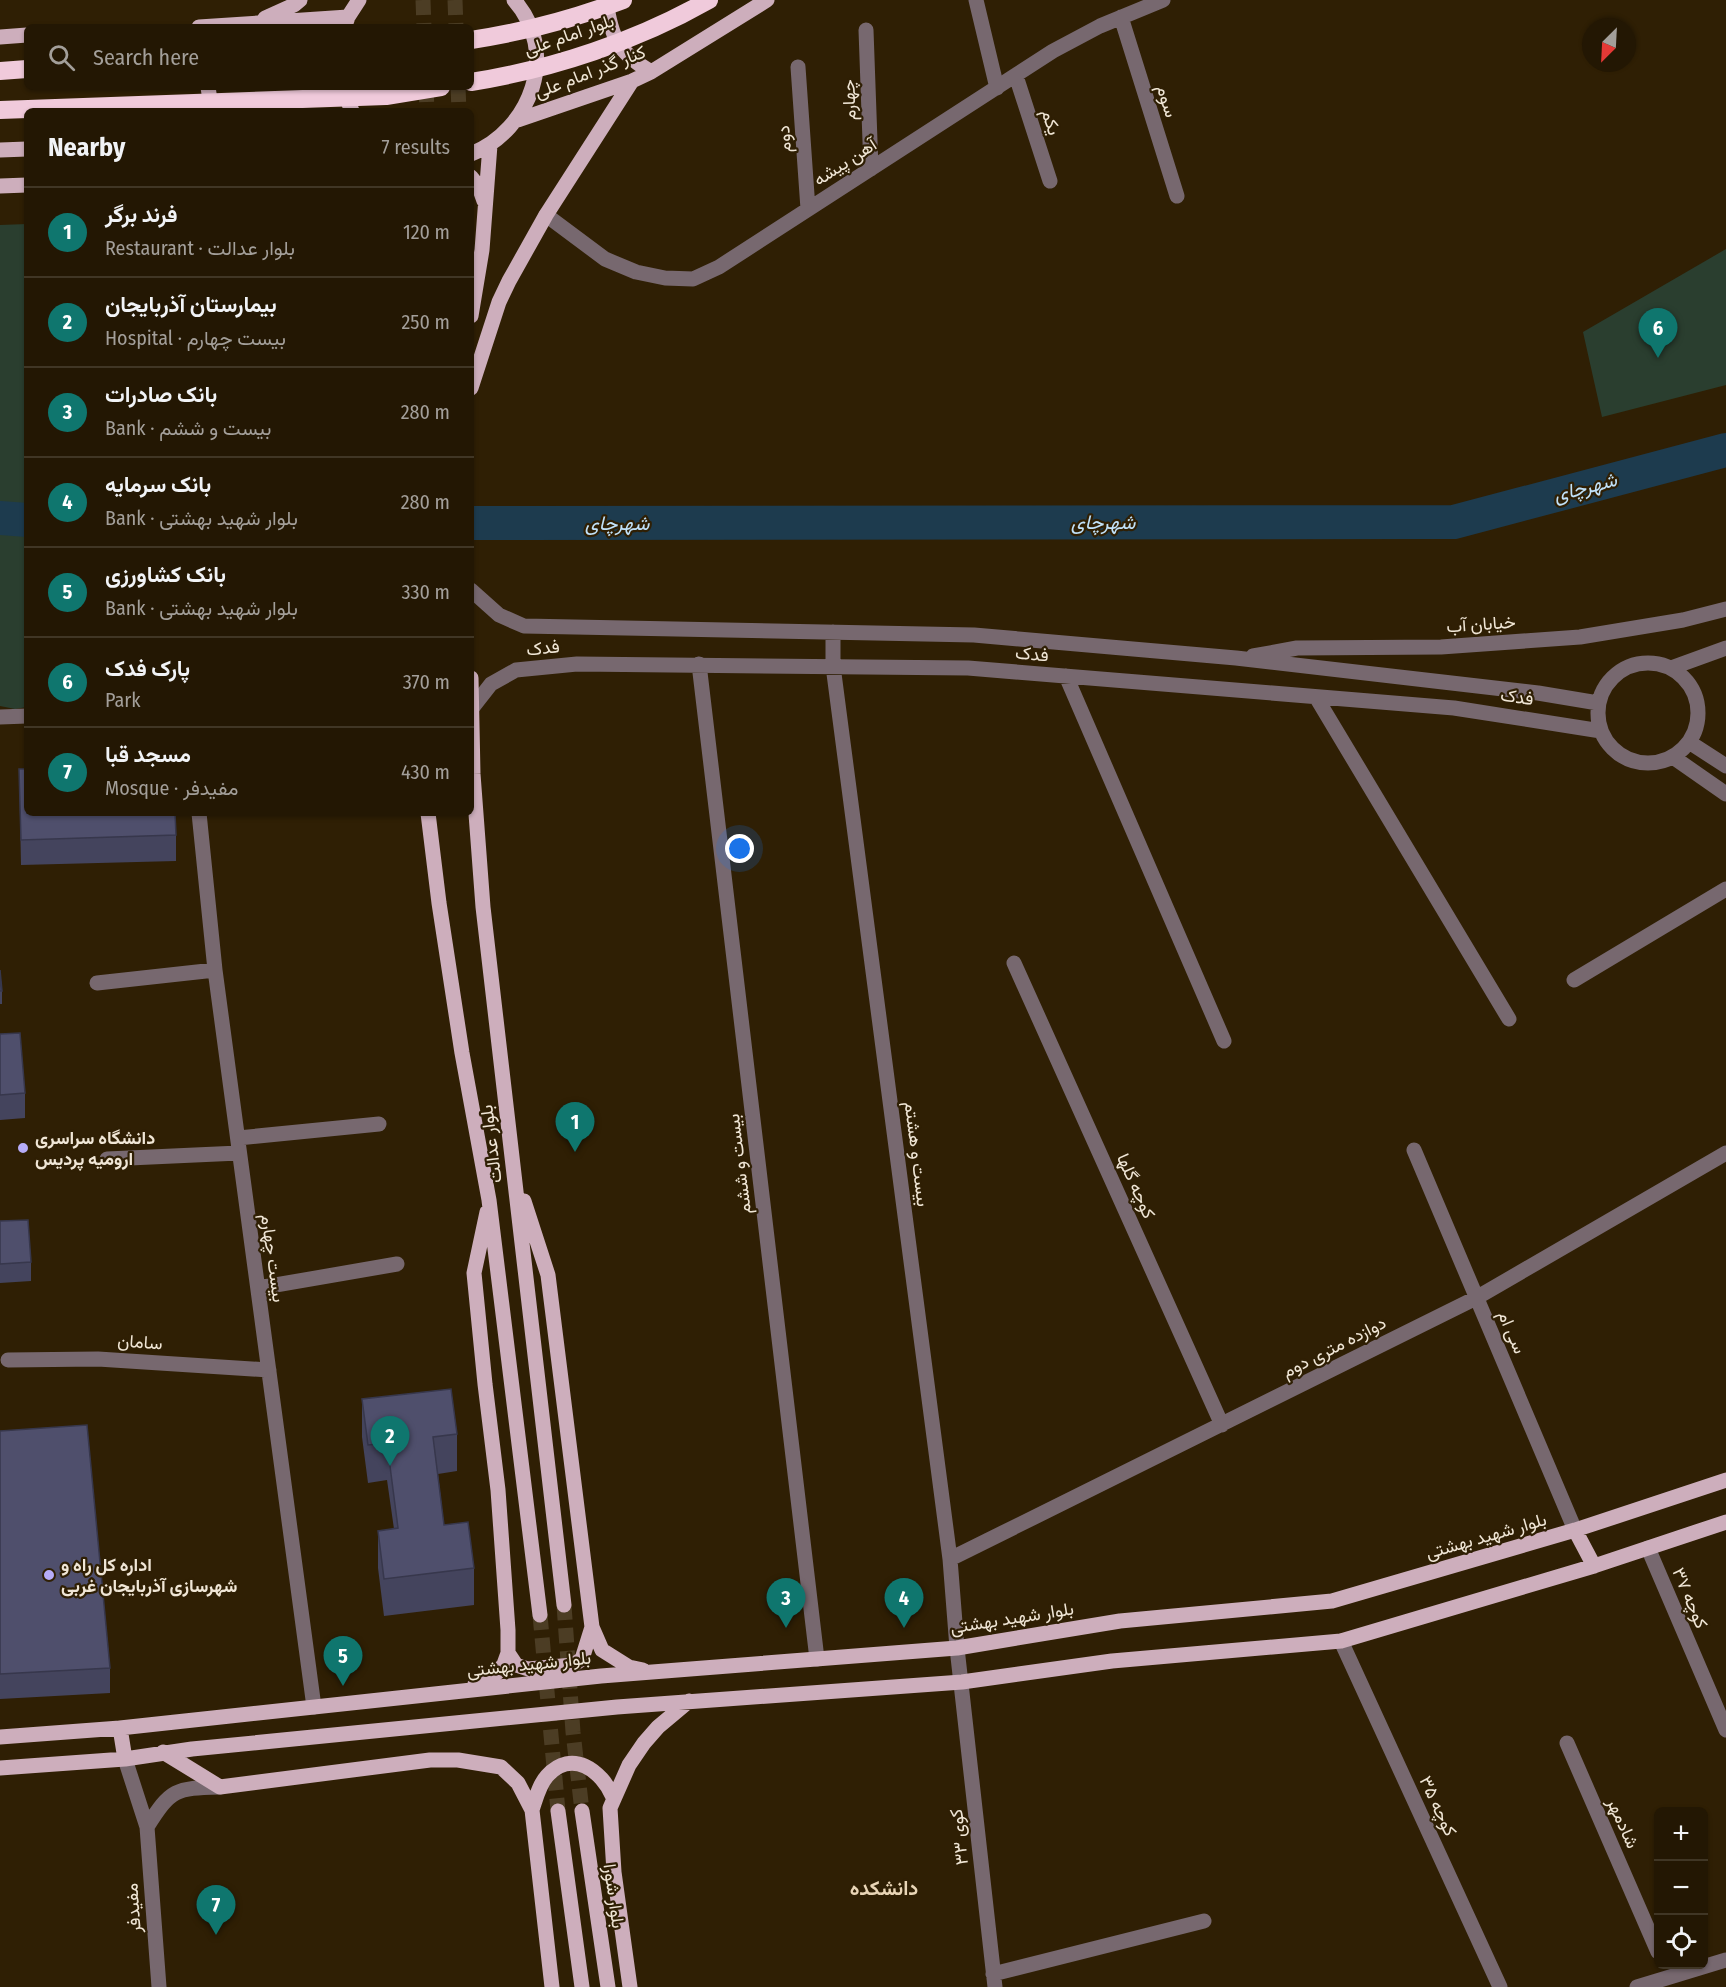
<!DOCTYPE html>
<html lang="en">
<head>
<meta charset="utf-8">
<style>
	:root { --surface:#231703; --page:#2b200d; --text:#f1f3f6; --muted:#a39f9a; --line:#403625; --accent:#0f766e }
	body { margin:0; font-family:"Fira Sans Condensed",Vazirmatn,sans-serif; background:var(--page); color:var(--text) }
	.controls { position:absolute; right:18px; bottom:18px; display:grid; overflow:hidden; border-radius:9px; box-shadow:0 2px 4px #0004 }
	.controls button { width:54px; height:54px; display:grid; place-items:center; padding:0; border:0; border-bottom:2px solid var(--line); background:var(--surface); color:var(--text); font:30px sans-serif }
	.compass { position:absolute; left:1582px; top:18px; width:54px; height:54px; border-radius:50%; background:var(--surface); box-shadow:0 2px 4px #0004; rotate:204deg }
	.you { position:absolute; left:740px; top:849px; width:21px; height:21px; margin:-15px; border:4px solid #fff; border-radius:50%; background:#1a73e8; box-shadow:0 0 0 9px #1a73e833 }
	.badge { display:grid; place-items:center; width:39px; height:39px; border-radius:50%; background:var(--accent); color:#fff; font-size:20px; font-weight:700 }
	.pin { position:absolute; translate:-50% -50px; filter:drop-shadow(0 2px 3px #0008) }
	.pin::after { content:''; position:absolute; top:32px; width:21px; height:18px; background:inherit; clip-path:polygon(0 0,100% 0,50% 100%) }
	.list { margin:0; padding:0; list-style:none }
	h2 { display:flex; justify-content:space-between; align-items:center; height:78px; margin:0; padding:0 24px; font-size:26px }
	h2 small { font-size:20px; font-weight:400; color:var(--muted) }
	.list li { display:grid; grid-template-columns:39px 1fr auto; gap:18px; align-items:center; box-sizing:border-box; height:90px; padding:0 24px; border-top:2px solid var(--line) }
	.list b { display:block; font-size:22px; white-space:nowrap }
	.list p { margin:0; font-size:20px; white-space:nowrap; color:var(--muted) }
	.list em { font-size:20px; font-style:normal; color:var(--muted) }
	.icon { flex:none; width:33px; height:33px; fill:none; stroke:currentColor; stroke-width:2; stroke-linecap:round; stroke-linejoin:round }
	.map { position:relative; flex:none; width:1726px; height:1987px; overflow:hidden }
	.search { position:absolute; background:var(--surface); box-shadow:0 2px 4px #0004; left:24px; top:24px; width:450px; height:66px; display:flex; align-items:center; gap:15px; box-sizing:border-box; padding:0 21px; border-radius:9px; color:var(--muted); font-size:22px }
	.panel { position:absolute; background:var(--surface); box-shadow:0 2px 4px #0004; left:24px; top:108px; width:450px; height:708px; border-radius:9px }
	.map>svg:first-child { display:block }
</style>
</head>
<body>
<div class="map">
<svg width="1726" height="1987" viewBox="0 0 1726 1987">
	<rect width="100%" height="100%" fill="#2f1f04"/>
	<path fill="#2a3e2f" d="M 27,224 L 27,707 L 15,709 L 0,706 L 0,225 Z
		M 1726,249 L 1726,385 L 1602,417 L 1583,332 Z"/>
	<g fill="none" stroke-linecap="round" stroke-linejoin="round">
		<path stroke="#1d3b4e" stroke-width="34" d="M 0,518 L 27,520
			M 471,523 L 1454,522 L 1726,450"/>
		<path stroke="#4c3d24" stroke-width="15" stroke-dasharray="15 8" stroke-linecap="butt" d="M 423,0 L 424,27
			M 455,0 L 456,27
			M 426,87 L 427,111
			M 458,87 L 459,111
			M 564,1605 L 573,1732 L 582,1811
			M 540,1615 L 558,1811"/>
		<path stroke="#77686f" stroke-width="15" d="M 976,0 L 997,88
			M 1121,17 L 1177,196
			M 866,30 L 871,169
			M 798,67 L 808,209
			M 1016,76 L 1050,181
			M 546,215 L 605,259 L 636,272 L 665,278 L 693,279 L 719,267 L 1053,51 L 1100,26 L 1163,0
			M 471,590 L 499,615 L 524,626 L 974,635 L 1236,658 L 1538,693 L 1598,703
			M 833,632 L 833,666 L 950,1559 L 957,1648 L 995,1987
			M 1253,656 L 1297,648 L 1441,647 L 1580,637 L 1683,620 L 1726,609
			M1598 713a50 50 0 1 1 100 0a50 50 0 1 1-100 0Z
			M 699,664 L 817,1659
			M 1671,668 L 1726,648
			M 1066,676 L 1224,1041
			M 1316,697 L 1509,1019
			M 473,707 L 491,684 L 516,670 L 577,664 L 968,668 L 1454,708 L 1601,731
			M 0,717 L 27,716
			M 1689,742 L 1726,766
			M 1673,757 L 1726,794
			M 199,813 L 215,970 L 314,1707
			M 1014,963 L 1222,1425
			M 1574,980 L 1726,889
			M 97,983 L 215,970
			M 238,1138 L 379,1124
			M 1414,1150 L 1575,1530
			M 107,1159 L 239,1153
			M 258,1288 L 397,1264
			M 8,1360 L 98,1359 L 269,1370
			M 1648,1548 L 1726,1730
			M 950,1559 L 1476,1298 L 1726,1153
			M 1341,1641 L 1500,1987
			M 1567,1743 L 1658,1952
			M 125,1759 L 147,1827 L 159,1987
			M 147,1827 C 171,1789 175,1788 220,1787
			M 993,1974 L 1204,1921
			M 1637,1987 L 1726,1960"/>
		<path stroke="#cdaebc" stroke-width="15" d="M 606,0 C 611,38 618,52 651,72
			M 265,18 L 294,5 L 300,0
			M 345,26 L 348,17 L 359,0
			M 199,27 L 348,17
			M 0,37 L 27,35
			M 342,87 L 352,111
			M 207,111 L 210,100 L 208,87
			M 518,120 L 632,81 L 651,72 L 767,0
			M 0,150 L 27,149
			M 471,154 C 531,130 560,52 514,0
			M 471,177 L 479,187 L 484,201
			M 0,186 L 27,185
			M 471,316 L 482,250 L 490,145
			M 471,388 L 499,302 L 509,281 L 546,215 L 632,81
			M 471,678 L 473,774 L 483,907 L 564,1605
			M 428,813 L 439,903 L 462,1053 L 489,1200 L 540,1615
			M 524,1201 L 548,1275 L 592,1627 L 602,1650 L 629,1667 L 643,1670
			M 1575,1530 L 1594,1566
			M 508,1653 L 516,1665 L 528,1669 L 573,1665 L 582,1659 L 592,1627
			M 475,1684 L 489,1679 L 498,1672 L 504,1664 L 508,1653 L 508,1630 L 498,1490 L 485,1384 L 474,1273 L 487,1212
			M 120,1728 L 125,1759
			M 0,1737 L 120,1728 L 601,1676 L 957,1648 L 1120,1621 L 1332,1601 L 1575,1530 L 1726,1480
			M 163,1752 L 220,1787 L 430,1760 L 458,1760 L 501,1767 L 518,1783 L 532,1810 L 552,1987
			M 0,1768 L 125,1759 L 192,1749 L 617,1707 L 962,1682 L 1112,1661 L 1341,1641 L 1594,1566 L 1726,1522
			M 532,1810 C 536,1798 539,1785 547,1776 C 572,1748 602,1771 613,1797
			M 558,1811 L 582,1987
			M 582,1811 L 608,1987
			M 630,1987 L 614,1872 L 610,1808 L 629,1765 L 644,1743 L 658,1727 L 689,1701"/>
		<path stroke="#f0cadb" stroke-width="18" d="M 0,71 L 27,69"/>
		<path stroke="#f0cadb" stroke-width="18" d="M 471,40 C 523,32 574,19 623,0
			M 471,82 C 553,69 637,41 709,0
			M 0,110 L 386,96 L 441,87"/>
	</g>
	<path fill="#44445d" d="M 19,769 L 176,835 L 176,861 L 21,865 Z
		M 0,970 L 2,991 L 2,1004 L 0,1004 Z
		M 0,1034 L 25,1093 L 25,1118 L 0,1120 Z
		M 0,1221 L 31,1262 L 31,1281 L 0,1283 Z
		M 362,1399 L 457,1434 L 457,1471 L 438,1474 L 444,1525 L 474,1568 L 474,1605 L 384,1616 L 378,1568 L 378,1531 L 394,1529 L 387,1480 L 368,1483 L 362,1437 Z
		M 0,1431 L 110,1668 L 110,1693 L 0,1699 Z"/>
	<path fill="#4f4f6c" stroke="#37374c" stroke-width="1.5" d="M 19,769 L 27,769 L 27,813 L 175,813 L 176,835 L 21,840 Z
		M 0,970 L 2,991 L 0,991 Z
		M 20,1033 L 25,1093 L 0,1095 L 0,1034 Z
		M 28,1220 L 31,1262 L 0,1264 L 0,1221 Z
		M 451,1389 L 457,1434 L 433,1437 L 444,1525 L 468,1522 L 474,1568 L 384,1579 L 378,1531 L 398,1528 L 387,1443 L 368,1445 L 362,1399 Z
		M 87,1425 L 110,1668 L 0,1674 L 0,1431 Z"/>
	<g fill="#b6acf8" stroke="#2f1f04" stroke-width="2">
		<circle cx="23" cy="1148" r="6"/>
		<circle cx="49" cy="1575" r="6"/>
	</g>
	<g text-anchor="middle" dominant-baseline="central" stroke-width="4.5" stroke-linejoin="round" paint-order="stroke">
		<g font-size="18" fill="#f0e6d6" stroke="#2f1f04">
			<text transform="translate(569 35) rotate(-19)">بلوار امام علی</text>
			<text transform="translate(590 72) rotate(-21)">کنار گذر امام علی</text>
			<text transform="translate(849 100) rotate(-92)">چهارم</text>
			<text transform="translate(1167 101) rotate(73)">سوم</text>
			<text transform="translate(1051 122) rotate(72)">یکم</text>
			<text transform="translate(784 139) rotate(-94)">دوم</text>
			<text transform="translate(845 162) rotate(-33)">آهن پیشه</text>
			<text transform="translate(1481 624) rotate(-4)">خیابان آب</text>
			<text transform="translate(543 648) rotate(-6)">فدک</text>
			<text transform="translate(1032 654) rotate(5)">فدک</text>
			<text transform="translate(1517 697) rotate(8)">فدک</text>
			<text transform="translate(491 1144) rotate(-97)">بلوار عدالت</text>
			<text transform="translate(917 1154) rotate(83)">بیست و هشتم</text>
			<text transform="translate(739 1164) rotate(-97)">بیست و ششم</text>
			<text transform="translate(1136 1186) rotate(66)">کوچه گلها</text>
			<text transform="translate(273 1258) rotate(82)">بیست چهارم</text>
			<text transform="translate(1512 1332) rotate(67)">سی ام</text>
			<text transform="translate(140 1342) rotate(4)">سامان</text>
			<text transform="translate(1334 1347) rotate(-27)">دوازده متری دوم</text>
			<text transform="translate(1486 1536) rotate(-16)">بلوار شهید بهشتی</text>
			<text transform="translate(1690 1598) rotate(67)">کوچه ۳۷</text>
			<text transform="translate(1012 1618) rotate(-9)">بلوار شهید بهشتی</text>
			<text transform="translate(529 1664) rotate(-6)">بلوار شهید بهشتی</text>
			<text transform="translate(1438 1806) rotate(65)">کوچه ۳۵</text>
			<text transform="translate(1623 1823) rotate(66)">شادمهر</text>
			<text transform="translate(959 1837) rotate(-96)">کوی ۳۳</text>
			<text transform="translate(614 1896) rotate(82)">بلوار شورا</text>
			<text transform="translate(133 1908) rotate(-94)">مفیدفر</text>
		</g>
		<g font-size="18" font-weight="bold" fill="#f0e6d6" stroke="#2f1f04" text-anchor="start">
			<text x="35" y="1138">دانشگاه سراسری<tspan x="35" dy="21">ارومیه پردیس</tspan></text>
			<text x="61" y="1565">اداره کل راه و<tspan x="61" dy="21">شهرسازی آذربایجان غربی</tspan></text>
		</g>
		<g font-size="20" font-style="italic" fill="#c1e2fa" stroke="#2f1f04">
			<text transform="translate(1585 487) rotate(-15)">شهرچای</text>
			<text x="1103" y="522">شهرچای</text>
			<text x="617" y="523">شهرچای</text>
		</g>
		<g font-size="20" font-weight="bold" fill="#e9d5b6" stroke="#2f1f04">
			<text x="884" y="1888">دانشکده</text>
		</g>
	</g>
</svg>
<div class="controls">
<button>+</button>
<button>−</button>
<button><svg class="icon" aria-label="locate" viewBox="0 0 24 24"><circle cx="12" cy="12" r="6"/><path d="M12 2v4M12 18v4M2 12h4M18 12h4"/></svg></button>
</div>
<svg class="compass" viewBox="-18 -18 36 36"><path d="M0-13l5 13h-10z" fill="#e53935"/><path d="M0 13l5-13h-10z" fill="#a39f9a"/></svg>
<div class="you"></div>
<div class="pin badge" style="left:575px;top:1152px">1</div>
<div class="pin badge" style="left:390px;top:1466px">2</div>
<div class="pin badge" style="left:786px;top:1628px">3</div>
<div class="pin badge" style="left:904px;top:1628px">4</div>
<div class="pin badge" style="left:343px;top:1686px">5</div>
<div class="pin badge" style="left:1658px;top:358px">6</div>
<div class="pin badge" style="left:216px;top:1935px">7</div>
<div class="search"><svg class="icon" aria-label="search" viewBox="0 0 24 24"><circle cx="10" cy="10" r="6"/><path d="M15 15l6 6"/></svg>Search here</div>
<section class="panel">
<h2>Nearby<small>7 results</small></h2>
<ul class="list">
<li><span class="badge">1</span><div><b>فرند برگر</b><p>Restaurant · بلوار عدالت</p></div><em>120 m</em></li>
<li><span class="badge">2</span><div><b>بیمارستان آذربایجان</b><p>Hospital · بیست چهارم</p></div><em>250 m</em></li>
<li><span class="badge">3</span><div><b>بانک صادرات</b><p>Bank · بیست و ششم</p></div><em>280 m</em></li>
<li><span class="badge">4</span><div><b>بانک سرمایه</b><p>Bank · بلوار شهید بهشتی</p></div><em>280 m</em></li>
<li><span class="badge">5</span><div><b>بانک کشاورزی</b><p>Bank · بلوار شهید بهشتی</p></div><em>330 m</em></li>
<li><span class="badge">6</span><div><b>پارک فدک</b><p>Park</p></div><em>370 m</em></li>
<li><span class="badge">7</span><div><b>مسجد قبا</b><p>Mosque · مفیدفر</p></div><em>430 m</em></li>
</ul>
</section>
</div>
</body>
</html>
